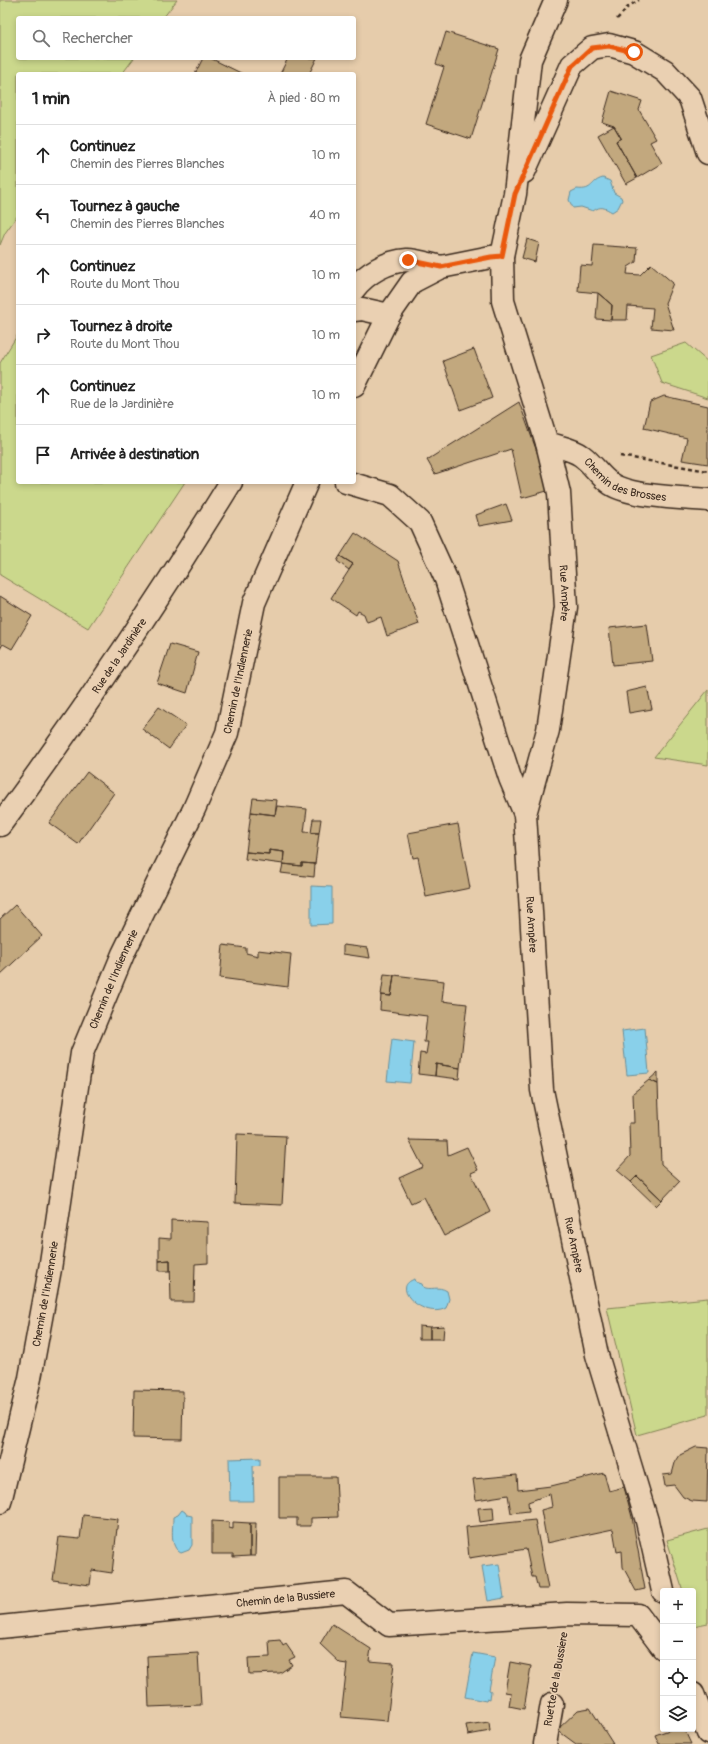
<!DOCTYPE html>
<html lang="fr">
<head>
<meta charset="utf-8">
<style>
	:root { --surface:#fff; --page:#f2f2f2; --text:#222; --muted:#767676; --line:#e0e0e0 }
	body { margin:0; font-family:Pangolin,sans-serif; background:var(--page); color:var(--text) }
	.controls { position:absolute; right:12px; bottom:12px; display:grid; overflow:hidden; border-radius:4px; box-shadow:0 2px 6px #0003 }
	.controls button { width:36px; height:36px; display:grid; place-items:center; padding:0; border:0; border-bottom:1px solid var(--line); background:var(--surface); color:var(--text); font:20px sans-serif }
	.stop { position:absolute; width:12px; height:12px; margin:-9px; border:3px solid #ea580c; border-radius:50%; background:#fff }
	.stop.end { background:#ea580c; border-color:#fff; box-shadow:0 1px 4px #0008 }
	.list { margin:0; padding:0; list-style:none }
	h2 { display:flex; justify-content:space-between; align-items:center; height:52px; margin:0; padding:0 16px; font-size:17px }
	h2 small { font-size:13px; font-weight:400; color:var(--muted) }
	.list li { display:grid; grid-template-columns:26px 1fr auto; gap:12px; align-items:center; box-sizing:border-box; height:60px; padding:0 16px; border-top:1px solid var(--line) }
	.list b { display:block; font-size:15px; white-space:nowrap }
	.list p { margin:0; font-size:13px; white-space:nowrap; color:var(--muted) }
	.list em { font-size:13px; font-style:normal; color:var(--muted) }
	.icon { flex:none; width:22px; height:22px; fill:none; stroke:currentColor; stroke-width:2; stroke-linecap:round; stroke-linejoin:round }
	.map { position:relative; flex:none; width:708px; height:1744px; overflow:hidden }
	.search { position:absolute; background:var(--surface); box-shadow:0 2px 6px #0003; left:16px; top:16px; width:340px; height:44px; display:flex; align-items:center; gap:10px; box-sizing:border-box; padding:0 14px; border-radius:4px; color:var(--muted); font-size:15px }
	.panel { position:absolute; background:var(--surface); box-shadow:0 2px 6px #0003; left:16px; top:72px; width:340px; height:412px; border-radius:4px }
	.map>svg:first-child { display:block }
</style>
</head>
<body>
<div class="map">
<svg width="708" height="1744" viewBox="0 0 708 1744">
	<rect width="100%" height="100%" fill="#e6ccab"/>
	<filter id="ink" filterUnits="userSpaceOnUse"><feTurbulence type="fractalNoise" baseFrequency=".025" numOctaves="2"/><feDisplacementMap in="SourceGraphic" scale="8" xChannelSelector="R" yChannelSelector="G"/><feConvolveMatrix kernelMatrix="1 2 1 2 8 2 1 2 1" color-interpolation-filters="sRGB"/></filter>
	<g filter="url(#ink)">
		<path fill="#cbd88c" stroke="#838155" d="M 0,0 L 177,0 L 163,18 L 18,18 L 18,58 L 134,58 L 122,74 L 18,74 L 18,215 L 5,233 L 0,245 Z
			M 18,334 L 18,482 L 185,482 L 88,628 L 0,575 L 0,363 Z
			M 686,343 L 708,362 L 708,398 L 662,383 L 651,355 Z
			M 708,690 L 708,765 L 654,757 Z
			M 708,1298 L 708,1415 L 637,1435 L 607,1308 Z
			M 708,1529 L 708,1623 L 693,1626 L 693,1591 L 683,1591 L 667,1540 Z"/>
		<path fill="#89d0ea" stroke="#6a8e98" d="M 603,178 L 610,181 L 614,193 L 621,197 L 622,200 L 618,208 L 612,212 C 605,208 601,205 593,211 L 581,207 L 573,208 L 569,200 L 571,192 L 577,189 C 594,191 590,181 603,178 Z
			M 311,886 L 332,887 L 332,924 L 311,925 Z
			M 645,1028 L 649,1073 L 627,1075 L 622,1031 Z
			M 392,1039 L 414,1042 L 410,1083 L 387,1081 Z
			M 415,1279 L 416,1282 L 422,1284 L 423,1287 C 431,1291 438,1285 447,1291 L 449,1299 L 446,1308 C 425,1320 388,1287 415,1279 Z
			M 260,1458 L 260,1465 L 253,1466 L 254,1501 L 230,1501 L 229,1459 Z
			M 182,1510 L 185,1512 L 187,1515 L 192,1516 L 192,1545 L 189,1550 L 181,1553 C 169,1547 173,1528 173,1517 L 178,1515 Z
			M 499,1564 L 504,1598 L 488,1601 L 482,1566 Z
			M 473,1653 L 495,1657 L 489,1690 L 491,1691 L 490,1700 L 487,1699 L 486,1701 L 465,1697 Z"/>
		<path fill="#c2a87e" stroke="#3b2a1e" d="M 446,32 L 499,49 L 471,139 L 426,124 L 444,67 L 436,64 Z
			M 203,58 L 210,58 L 243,74 L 195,74 Z
			M 288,58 L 317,58 L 309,74 L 280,74 Z
			M 611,91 L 642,101 L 639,110 L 656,139 L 650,142 L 662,163 L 637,178 L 616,141 L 621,138 L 614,126 L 602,122 Z
			M 614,126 L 621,138 L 616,141 L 637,178 L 626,184 L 598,135 Z
			M 527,239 L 539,243 L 535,262 L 522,258 Z
			M 594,245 L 637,248 L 636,262 L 628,267 L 627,274 L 640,275 L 651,264 L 673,283 L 665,303 L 674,330 L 651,328 L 653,308 L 628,306 L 627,320 L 611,320 L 612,305 L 598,293 L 578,291 L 580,265 L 592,266 Z
			M 598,293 L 612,305 L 611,320 L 596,319 Z
			M 474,349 L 492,398 L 460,410 L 443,361 Z
			M 664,396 L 708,406 L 708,464 L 682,460 L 687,438 L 644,428 L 650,402 Z
			M 519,402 L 545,474 L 547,491 L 522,498 L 511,449 L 435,474 L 427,460 Z
			M 506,504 L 512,520 L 479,526 L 476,515 Z
			M 355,533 L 398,561 L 419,624 L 387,636 L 381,617 L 367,622 L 364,614 L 358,611 L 356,615 L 331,598 L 353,564 L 340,556 Z
			M 340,556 L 353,564 L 349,570 L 337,561 Z
			M 0,596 L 32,616 L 12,649 L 3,644 L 0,649 Z
			M 647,624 L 652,661 L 613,665 L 609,628 Z
			M 170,644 L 198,652 L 187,693 L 157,683 Z
			M 647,687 L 652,709 L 629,713 L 626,692 Z
			M 159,707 L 186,725 L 169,749 L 142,729 Z
			M 87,772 L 114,793 L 78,844 L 49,823 Z
			M 253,798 L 277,800 L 275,815 L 251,812 Z
			M 277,806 L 307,809 L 304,832 L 319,833 L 315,864 L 302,863 L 302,866 L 283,864 L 284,852 L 269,850 L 269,854 L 246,852 L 251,812 L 275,815 Z
			M 313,819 L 321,819 L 319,833 L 311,833 Z
			M 458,824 L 470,888 L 426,897 L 418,857 L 413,858 L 408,833 Z
			M 269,850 L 284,852 L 283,864 L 245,859 L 246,852 L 269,854 Z
			M 302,863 L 315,864 L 314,877 L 281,873 L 283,864 L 302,866 Z
			M 15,905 L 42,936 L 0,975 L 0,919 Z
			M 223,945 L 246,948 L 246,953 L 258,956 L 258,950 L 291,954 L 288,987 L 220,978 Z
			M 343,945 L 368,948 L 370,958 L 343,954 Z
			M 384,974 L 394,975 L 391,996 L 381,995 Z
			M 394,975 L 444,981 L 442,1001 L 467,1004 L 460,1068 L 436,1064 L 435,1076 L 418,1074 L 420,1053 L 426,1054 L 428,1042 L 424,1042 L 427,1016 L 380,1010 L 381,995 L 391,996 Z
			M 436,1064 L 460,1068 L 459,1079 L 435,1076 Z
			M 658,1072 L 658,1084 L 649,1080 Z
			M 649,1080 L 658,1084 L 661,1164 L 680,1181 L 662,1200 L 637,1176 L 631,1182 L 617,1170 L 630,1156 L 629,1123 L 634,1123 L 633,1093 Z
			M 237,1134 L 286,1136 L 282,1205 L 235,1203 Z
			M 409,1140 L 447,1141 L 448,1155 L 467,1147 L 478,1170 L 471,1173 L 490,1212 L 444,1236 L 424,1197 L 411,1203 L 399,1178 L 423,1167 Z
			M 637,1176 L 662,1200 L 656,1206 L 631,1182 Z
			M 171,1220 L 208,1222 L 208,1263 L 195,1264 L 194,1302 L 171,1302 L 170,1260 L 159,1261 L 159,1238 L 171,1239 Z
			M 170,1260 L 170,1271 L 159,1271 L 159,1261 Z
			M 419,1326 L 430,1327 L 430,1339 L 419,1339 Z
			M 444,1326 L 443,1339 L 430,1339 L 430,1327 Z
			M 134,1390 L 183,1391 L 182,1439 L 133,1438 Z
			M 696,1447 L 708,1448 L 707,1502 L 692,1501 L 683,1497 L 674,1485 L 665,1486 L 663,1475 L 672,1474 L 675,1463 L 680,1455 Z
			M 604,1473 L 609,1491 L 624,1487 L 632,1517 L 645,1589 L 636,1591 L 623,1567 L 622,1551 L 617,1552 L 613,1529 L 547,1543 L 541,1510 L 552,1507 L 550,1494 L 528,1502 L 529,1511 L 511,1513 L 508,1495 L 476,1500 L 473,1479 L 517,1475 L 518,1490 L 551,1486 Z
			M 279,1477 L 336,1477 L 338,1517 L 311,1518 L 311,1526 L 297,1526 L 297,1518 L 279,1518 Z
			M 493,1507 L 494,1520 L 480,1522 L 478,1508 Z
			M 83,1515 L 118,1519 L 112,1573 L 92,1570 L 90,1585 L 53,1580 L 59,1537 L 80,1539 Z
			M 535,1520 L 548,1589 L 538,1589 L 535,1577 L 532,1577 L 526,1549 L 469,1558 L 466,1527 Z
			M 212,1521 L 229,1522 L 229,1528 L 233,1529 L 233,1522 L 250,1523 L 250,1556 L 233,1557 L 233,1554 L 212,1554 Z
			M 250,1523 L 256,1523 L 255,1556 L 250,1556 Z
			M 332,1624 L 371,1649 L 369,1661 L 394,1663 L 387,1721 L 341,1717 L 347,1664 L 340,1663 L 320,1644 Z
			M 280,1640 L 283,1646 L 286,1644 L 295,1657 L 289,1660 L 292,1665 L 280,1673 L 249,1674 L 248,1658 L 270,1657 L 269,1641 Z
			M 198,1653 L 201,1705 L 149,1707 L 147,1656 Z
			M 510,1662 L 531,1666 L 524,1709 L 509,1706 L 511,1693 L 505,1692 Z
			M 590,1708 L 613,1744 L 576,1744 L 557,1730 L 578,1710 Z
			M 489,1722 L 490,1731 L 468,1735 L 466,1725 Z
			M 672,1729 L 684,1729 L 691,1744 L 659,1744 L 655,1735 Z"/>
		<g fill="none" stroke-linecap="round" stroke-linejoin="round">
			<defs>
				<g id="minor">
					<path id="s1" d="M 556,0 L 530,60 L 515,194 L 502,256 L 503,301 L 547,443 L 559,493 L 566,607 L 548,730 L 525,814 L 542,1090 L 597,1355 L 647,1521 L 663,1591"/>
					<path d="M 524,172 L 572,65 L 592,48 L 609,45 L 634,52 L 665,71 L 690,98 L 708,153"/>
					<path d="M 354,289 C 366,273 388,261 407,260 C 418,260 431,265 441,267"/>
					<path d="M 354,310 L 362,309 L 389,315"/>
					<path d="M 354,386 L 389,315 L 412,282 L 441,267 L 491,257 L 502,256"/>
					<path id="s2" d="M 547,443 C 559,447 573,449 582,456 C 593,464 600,477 611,484 C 631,497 683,498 708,500"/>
					<path d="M 346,482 L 390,495 L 420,522 L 446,579 L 510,778 L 525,814"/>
					<path id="s3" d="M 0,825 C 82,714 159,599 231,482"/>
					<path id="s4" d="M 0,1502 L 30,1378 L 50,1269 L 82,1053 L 123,954 L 194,809 L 227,733 L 254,603 L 307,482"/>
					<path id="s5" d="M 0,1627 L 346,1592 L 389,1625 L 567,1614 L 638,1615 L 663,1648"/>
					<path d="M 693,1694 L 708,1733"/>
					<path d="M 545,1744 L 552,1704"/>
				</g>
			</defs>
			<use href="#minor" stroke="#3b2a1e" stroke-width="25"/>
			<path stroke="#3b2a1e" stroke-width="2.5" stroke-dasharray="4 3" stroke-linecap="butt" d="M 617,19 L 629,6 L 639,0
				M 620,456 L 708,471
				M 557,1679 L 563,1640"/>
			<use href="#minor" stroke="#ead0b2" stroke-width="22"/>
		</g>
	</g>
	<g fill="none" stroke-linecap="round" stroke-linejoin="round" filter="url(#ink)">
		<path stroke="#ea580c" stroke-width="5" d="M 408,260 L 441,267 L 491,257 L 502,256 L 515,194 L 572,66 L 592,48 L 609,46 L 634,52"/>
	</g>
	<g text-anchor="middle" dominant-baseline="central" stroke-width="3.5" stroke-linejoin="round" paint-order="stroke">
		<g font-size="11" fill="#3b2a1e" stroke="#ead0b2">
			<text stroke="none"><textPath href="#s2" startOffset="89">Chemin des Brosses</textPath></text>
			<text stroke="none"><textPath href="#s1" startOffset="609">Rue Ampère</textPath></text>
			<text stroke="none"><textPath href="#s3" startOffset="207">Rue de la Jardinière</textPath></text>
			<text stroke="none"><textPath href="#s4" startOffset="861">Chemin de l'Indiennerie</textPath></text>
			<text stroke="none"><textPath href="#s1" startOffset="945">Rue Ampère</textPath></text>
			<text stroke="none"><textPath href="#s4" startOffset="537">Chemin de l'Indiennerie</textPath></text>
			<text stroke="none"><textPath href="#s1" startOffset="1269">Rue Ampère</textPath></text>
			<text stroke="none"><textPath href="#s4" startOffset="213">Chemin de l'Indiennerie</textPath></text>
			<text stroke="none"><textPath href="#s5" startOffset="287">Chemin de la Bussiere</textPath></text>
			<text transform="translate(556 1679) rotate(-80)">Ruette de la Bussiere</text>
		</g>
	</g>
</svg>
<div class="controls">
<button>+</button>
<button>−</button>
<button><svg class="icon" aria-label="locate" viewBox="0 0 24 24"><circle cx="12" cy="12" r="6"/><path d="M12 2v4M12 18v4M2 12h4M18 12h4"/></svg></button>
<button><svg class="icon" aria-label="layers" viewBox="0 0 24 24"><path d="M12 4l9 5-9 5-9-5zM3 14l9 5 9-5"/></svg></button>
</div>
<div class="stop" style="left:634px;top:52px"></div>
<div class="stop end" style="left:408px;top:260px"></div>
<div class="search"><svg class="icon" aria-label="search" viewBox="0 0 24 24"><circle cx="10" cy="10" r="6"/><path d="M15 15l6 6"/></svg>Rechercher</div>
<section class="panel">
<h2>1 min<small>À pied · 80 m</small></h2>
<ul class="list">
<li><svg class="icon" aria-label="ahead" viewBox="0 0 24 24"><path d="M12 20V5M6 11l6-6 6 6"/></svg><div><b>Continuez</b><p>Chemin des Pierres Blanches</p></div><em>10 m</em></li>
<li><svg class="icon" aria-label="left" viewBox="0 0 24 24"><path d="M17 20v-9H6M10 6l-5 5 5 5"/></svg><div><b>Tournez à gauche</b><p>Chemin des Pierres Blanches</p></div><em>40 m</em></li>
<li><svg class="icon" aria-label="ahead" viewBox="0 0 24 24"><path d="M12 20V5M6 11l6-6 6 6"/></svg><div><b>Continuez</b><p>Route du Mont Thou</p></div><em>10 m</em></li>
<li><svg class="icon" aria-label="right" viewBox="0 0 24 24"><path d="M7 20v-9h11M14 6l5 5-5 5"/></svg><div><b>Tournez à droite</b><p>Route du Mont Thou</p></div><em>10 m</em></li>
<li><svg class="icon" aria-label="ahead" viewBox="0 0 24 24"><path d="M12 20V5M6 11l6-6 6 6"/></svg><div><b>Continuez</b><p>Rue de la Jardinière</p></div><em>10 m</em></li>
<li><svg class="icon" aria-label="arrive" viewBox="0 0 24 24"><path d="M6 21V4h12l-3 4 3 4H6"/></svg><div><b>Arrivée à destination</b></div></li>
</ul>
</section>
</div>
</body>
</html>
